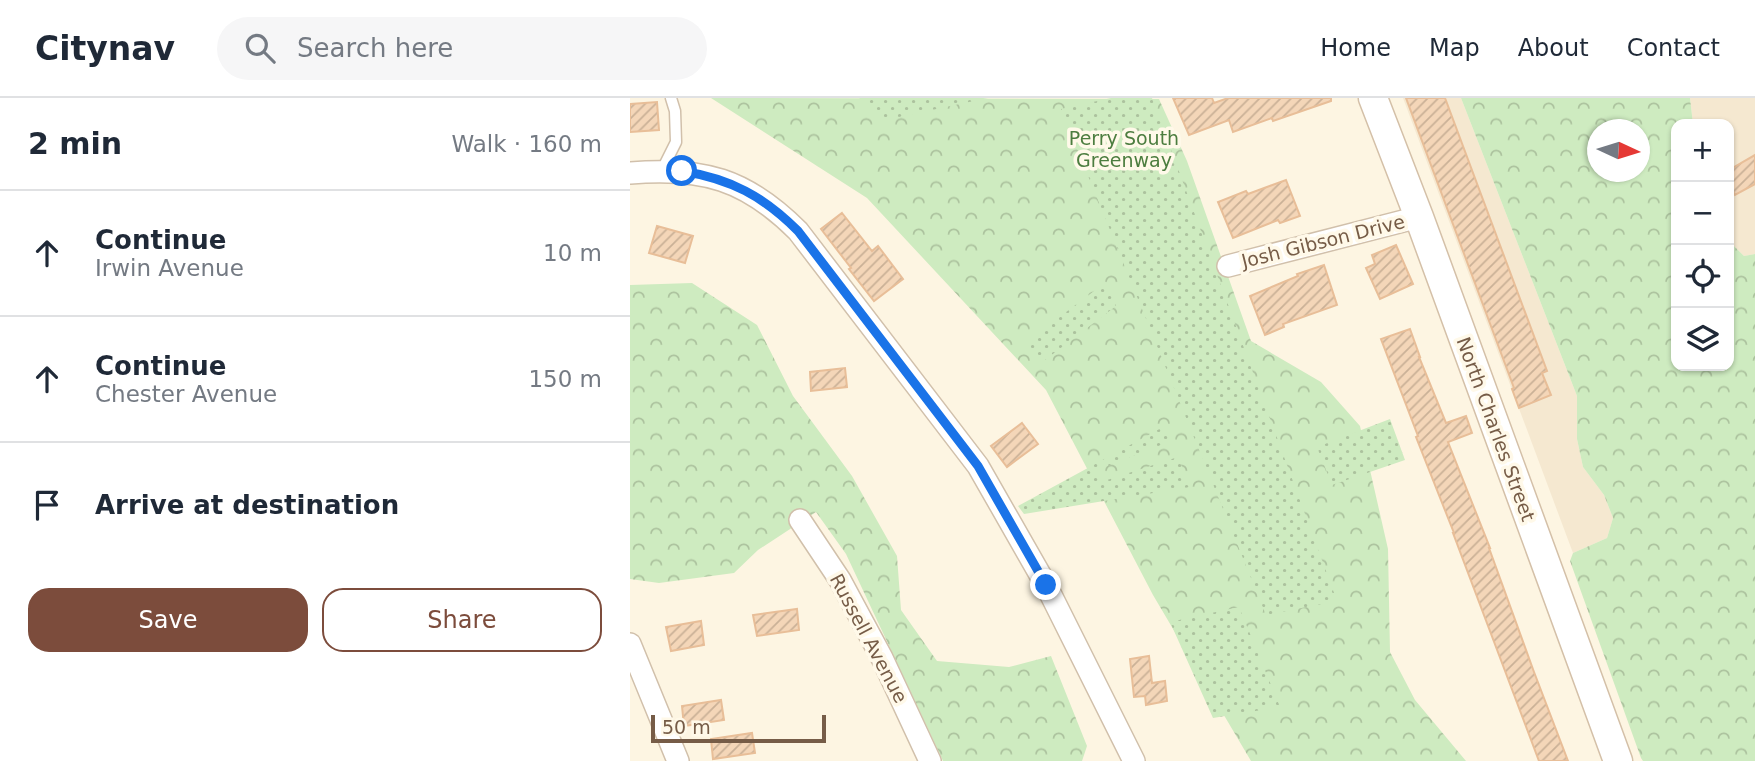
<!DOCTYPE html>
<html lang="en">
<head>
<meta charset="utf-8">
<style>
	:root { --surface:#fff; --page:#f6f6f7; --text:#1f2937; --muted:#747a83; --line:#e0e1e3; --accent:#7c4c3c }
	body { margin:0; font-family:"DejaVu Sans",sans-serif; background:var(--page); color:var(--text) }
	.controls { position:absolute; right:21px; top:21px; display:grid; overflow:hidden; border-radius:14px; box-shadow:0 2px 5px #0004 }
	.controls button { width:63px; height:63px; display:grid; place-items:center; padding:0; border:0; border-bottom:2px solid var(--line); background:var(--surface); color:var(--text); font:35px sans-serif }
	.compass { position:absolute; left:957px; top:21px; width:63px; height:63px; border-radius:50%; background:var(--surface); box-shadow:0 2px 5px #0004; rotate:94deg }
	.scale { position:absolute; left:21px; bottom:18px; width:175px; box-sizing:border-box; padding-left:7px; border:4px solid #765c47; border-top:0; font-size:19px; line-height:24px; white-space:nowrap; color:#765c47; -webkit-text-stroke:5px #fff9e9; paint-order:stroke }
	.stop { position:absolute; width:21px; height:21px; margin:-16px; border:5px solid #1a73e8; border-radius:50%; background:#fff }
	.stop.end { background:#1a73e8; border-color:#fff; box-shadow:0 2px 7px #0008 }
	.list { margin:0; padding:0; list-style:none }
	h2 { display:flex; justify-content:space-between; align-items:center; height:91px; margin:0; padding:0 28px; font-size:30px }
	h2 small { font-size:23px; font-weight:400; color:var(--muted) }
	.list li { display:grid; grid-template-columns:46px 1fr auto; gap:21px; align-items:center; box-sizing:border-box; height:126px; padding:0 28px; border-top:2px solid var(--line) }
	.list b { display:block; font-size:26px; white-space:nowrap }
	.list p { margin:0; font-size:23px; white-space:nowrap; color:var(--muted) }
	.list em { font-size:23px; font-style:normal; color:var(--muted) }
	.actions { display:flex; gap:14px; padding:21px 28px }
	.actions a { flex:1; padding:16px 0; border:2px solid var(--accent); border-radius:21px; text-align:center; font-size:24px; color:var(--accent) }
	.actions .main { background:var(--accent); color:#fff }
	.icon { flex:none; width:38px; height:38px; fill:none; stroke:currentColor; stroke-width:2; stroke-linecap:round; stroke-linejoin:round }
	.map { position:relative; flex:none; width:1125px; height:663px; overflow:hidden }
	header { display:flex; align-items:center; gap:42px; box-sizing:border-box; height:98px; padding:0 35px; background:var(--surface); border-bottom:2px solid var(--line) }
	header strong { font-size:33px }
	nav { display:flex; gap:38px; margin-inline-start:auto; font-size:24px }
	.search { width:490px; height:63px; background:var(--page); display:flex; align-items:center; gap:18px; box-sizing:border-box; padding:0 24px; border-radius:38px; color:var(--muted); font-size:26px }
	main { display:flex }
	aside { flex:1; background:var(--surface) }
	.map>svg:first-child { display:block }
</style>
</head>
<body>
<header>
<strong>Citynav</strong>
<div class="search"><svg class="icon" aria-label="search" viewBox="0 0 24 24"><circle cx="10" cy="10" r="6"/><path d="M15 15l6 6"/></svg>Search here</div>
<nav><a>Home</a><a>Map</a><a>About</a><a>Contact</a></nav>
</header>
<main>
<aside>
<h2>2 min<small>Walk · 160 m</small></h2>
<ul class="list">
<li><svg class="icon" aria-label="ahead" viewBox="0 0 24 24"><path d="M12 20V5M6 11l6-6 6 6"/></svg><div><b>Continue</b><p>Irwin Avenue</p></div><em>10 m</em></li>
<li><svg class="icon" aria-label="ahead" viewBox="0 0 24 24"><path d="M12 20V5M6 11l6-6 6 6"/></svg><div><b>Continue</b><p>Chester Avenue</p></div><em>150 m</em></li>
<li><svg class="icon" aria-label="arrive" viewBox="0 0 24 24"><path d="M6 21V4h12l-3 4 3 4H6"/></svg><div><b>Arrive at destination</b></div></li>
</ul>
<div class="actions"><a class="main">Save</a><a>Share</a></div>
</aside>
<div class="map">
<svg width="1125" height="663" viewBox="0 0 1125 663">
	<defs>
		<pattern id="forest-crowns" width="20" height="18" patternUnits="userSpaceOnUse" patternTransform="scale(1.75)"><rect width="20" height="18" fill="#ceebc0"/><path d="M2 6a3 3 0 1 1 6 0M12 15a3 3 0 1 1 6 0" fill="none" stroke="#acc29e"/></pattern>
		<pattern id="park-dots" width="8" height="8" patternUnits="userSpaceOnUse" patternTransform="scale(1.75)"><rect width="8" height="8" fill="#ceebc0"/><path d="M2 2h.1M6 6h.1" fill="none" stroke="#acc29e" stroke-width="1.8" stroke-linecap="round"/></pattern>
		<pattern id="building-hatch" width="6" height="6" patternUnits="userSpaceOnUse" patternTransform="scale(1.75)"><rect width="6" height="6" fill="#f4d6b8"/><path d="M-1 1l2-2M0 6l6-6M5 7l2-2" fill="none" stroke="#cab197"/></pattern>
	</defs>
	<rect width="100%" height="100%" fill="#fdf5e2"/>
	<path fill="#f5e8d0" d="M 773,0 L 831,0 L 947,298 L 947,341 L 953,369 L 974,397 L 983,420 L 977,440 L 943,455 Z
		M 1060,0 L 1125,0 L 1125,156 L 1114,158 L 1099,143 L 1099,26 L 1063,26 Z"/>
	<path fill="url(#forest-crowns)" fill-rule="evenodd" d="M 81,0 L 529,1 L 557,63 L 621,243 L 691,284 L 730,328 L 758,451 L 760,554 L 785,602 L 836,663 L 621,663 L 523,497 L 416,292 L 237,100 Z
		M 831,0 L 1060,0 L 1063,26 L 1046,26 L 1046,268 L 1099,268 L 1099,143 L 1114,158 L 1125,156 L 1125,663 L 1013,663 L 1011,660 L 940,463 L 943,455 L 977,440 L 983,420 L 974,397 L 953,369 L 947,341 L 947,298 ZM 968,32 L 1010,32 L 1010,74 L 968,74 Z
		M 62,185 L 127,227 L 163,298 L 222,378 L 267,458 L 271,512 L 307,563 L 379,569 L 421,558 L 457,648 L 452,663 L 313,663 L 216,456 L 186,414 L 128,452 L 104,475 L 29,485 L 0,481 L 0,187 Z"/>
	<path fill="url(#park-dots)" d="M 229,0 L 358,0 L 250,23 Z
		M 481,0 L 522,0 L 707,503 L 636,517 L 431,11 Z
		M 476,184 L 486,208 L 411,265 L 395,245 Z
		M 760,321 L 775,362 L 702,387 L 687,349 Z
		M 535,328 L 541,343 L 467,372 L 471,384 L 548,359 L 560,389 L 394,416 L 388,408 Z
		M 609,509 L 650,609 L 583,620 L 540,524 Z"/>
	<path fill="url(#building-hatch)" stroke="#e8be98" stroke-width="2" d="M 543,0 L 582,0 L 584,5 L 598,0 L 701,0 L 701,3 L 643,23 L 642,20 L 603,34 L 599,22 L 559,37 Z
		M 776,0 L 815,0 L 917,273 L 912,275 L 921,297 L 889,310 L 882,291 L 884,290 Z
		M 27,4 L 29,32 L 0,34 L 0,6 Z
		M 1125,57 L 1125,86 L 1105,97 L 1099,86 L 1099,72 Z
		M 656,82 L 670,118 L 650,125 L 648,122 L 603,140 L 588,104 L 616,93 L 618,96 Z
		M 212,115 L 242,153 L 248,148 L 273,181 L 244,203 L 219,171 L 221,170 L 191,131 Z
		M 27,128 L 63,138 L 55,165 L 19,155 Z
		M 766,147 L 783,186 L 750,201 L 736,170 L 745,166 L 742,157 Z
		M 694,167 L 707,207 L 653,226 L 654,229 L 635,237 L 620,198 L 668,178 L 667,176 Z
		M 780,231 L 790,259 L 789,259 L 816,325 L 836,318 L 842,335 L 818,344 L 860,450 L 859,450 L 904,574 L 938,663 L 909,663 L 823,435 L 824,435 L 786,339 L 788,338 L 751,241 Z
		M 215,270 L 217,289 L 181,293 L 180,274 Z
		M 392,325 L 408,346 L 377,369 L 361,348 Z
		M 167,511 L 169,532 L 127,538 L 123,517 Z
		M 71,523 L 74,547 L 41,553 L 36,529 Z
		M 519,558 L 522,585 L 535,583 L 537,603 L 516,607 L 515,598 L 504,599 L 500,561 Z
		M 91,602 L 94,622 L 54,628 L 52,608 Z
		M 122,635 L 125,655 L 83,661 L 81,641 Z"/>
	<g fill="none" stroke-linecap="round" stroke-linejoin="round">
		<defs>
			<path id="lane" d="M 32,72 L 46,44 L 45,13 L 41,0"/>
			<path id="street" d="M 0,75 C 73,69 116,81 168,133 L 348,368 L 416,487 L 504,663
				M 598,168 L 789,119
				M 170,422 L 210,482 L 252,560 L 300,663
				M 0,546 L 48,663"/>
			<path id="secondary" d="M 743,0 L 789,119 L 988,663"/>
		</defs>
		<use href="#lane" stroke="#d1c0ab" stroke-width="13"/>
		<use href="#street" stroke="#d1c0ab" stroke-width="24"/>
		<use href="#secondary" stroke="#d4c0a8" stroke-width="31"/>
		<use href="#lane" stroke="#fff" stroke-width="10"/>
		<use href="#street" stroke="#fff" stroke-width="21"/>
		<use href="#secondary" stroke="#fff" stroke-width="28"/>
	</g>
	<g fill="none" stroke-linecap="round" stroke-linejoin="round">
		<path stroke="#1a73e8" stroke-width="9" d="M 52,73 C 101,81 133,98 168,133 L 348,368 L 416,487"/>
	</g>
	<g text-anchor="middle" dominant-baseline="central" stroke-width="7" stroke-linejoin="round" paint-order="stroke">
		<g font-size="19" fill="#4c7d3f" stroke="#fff9e9">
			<text x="494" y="40">Perry South<tspan x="494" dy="22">Greenway</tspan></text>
		</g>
		<g font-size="19" fill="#765c47" stroke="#fff9e9">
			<text transform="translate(693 143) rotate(-14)">Josh Gibson Drive</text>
			<text transform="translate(866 331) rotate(70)">North Charles Street</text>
			<text transform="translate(239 540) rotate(62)">Russell Avenue</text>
		</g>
	</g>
</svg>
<div class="controls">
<button>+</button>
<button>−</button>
<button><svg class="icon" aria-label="locate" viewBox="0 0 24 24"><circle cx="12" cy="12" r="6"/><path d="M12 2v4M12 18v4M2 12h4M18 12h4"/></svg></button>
<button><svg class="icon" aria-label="layers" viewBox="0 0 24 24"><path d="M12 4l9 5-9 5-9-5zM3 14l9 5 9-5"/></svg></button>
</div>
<svg class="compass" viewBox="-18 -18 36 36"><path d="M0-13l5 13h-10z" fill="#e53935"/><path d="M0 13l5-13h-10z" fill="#747a83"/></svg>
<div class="scale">50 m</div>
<div class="stop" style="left:52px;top:73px"></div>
<div class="stop end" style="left:416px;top:487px"></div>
</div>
</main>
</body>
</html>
